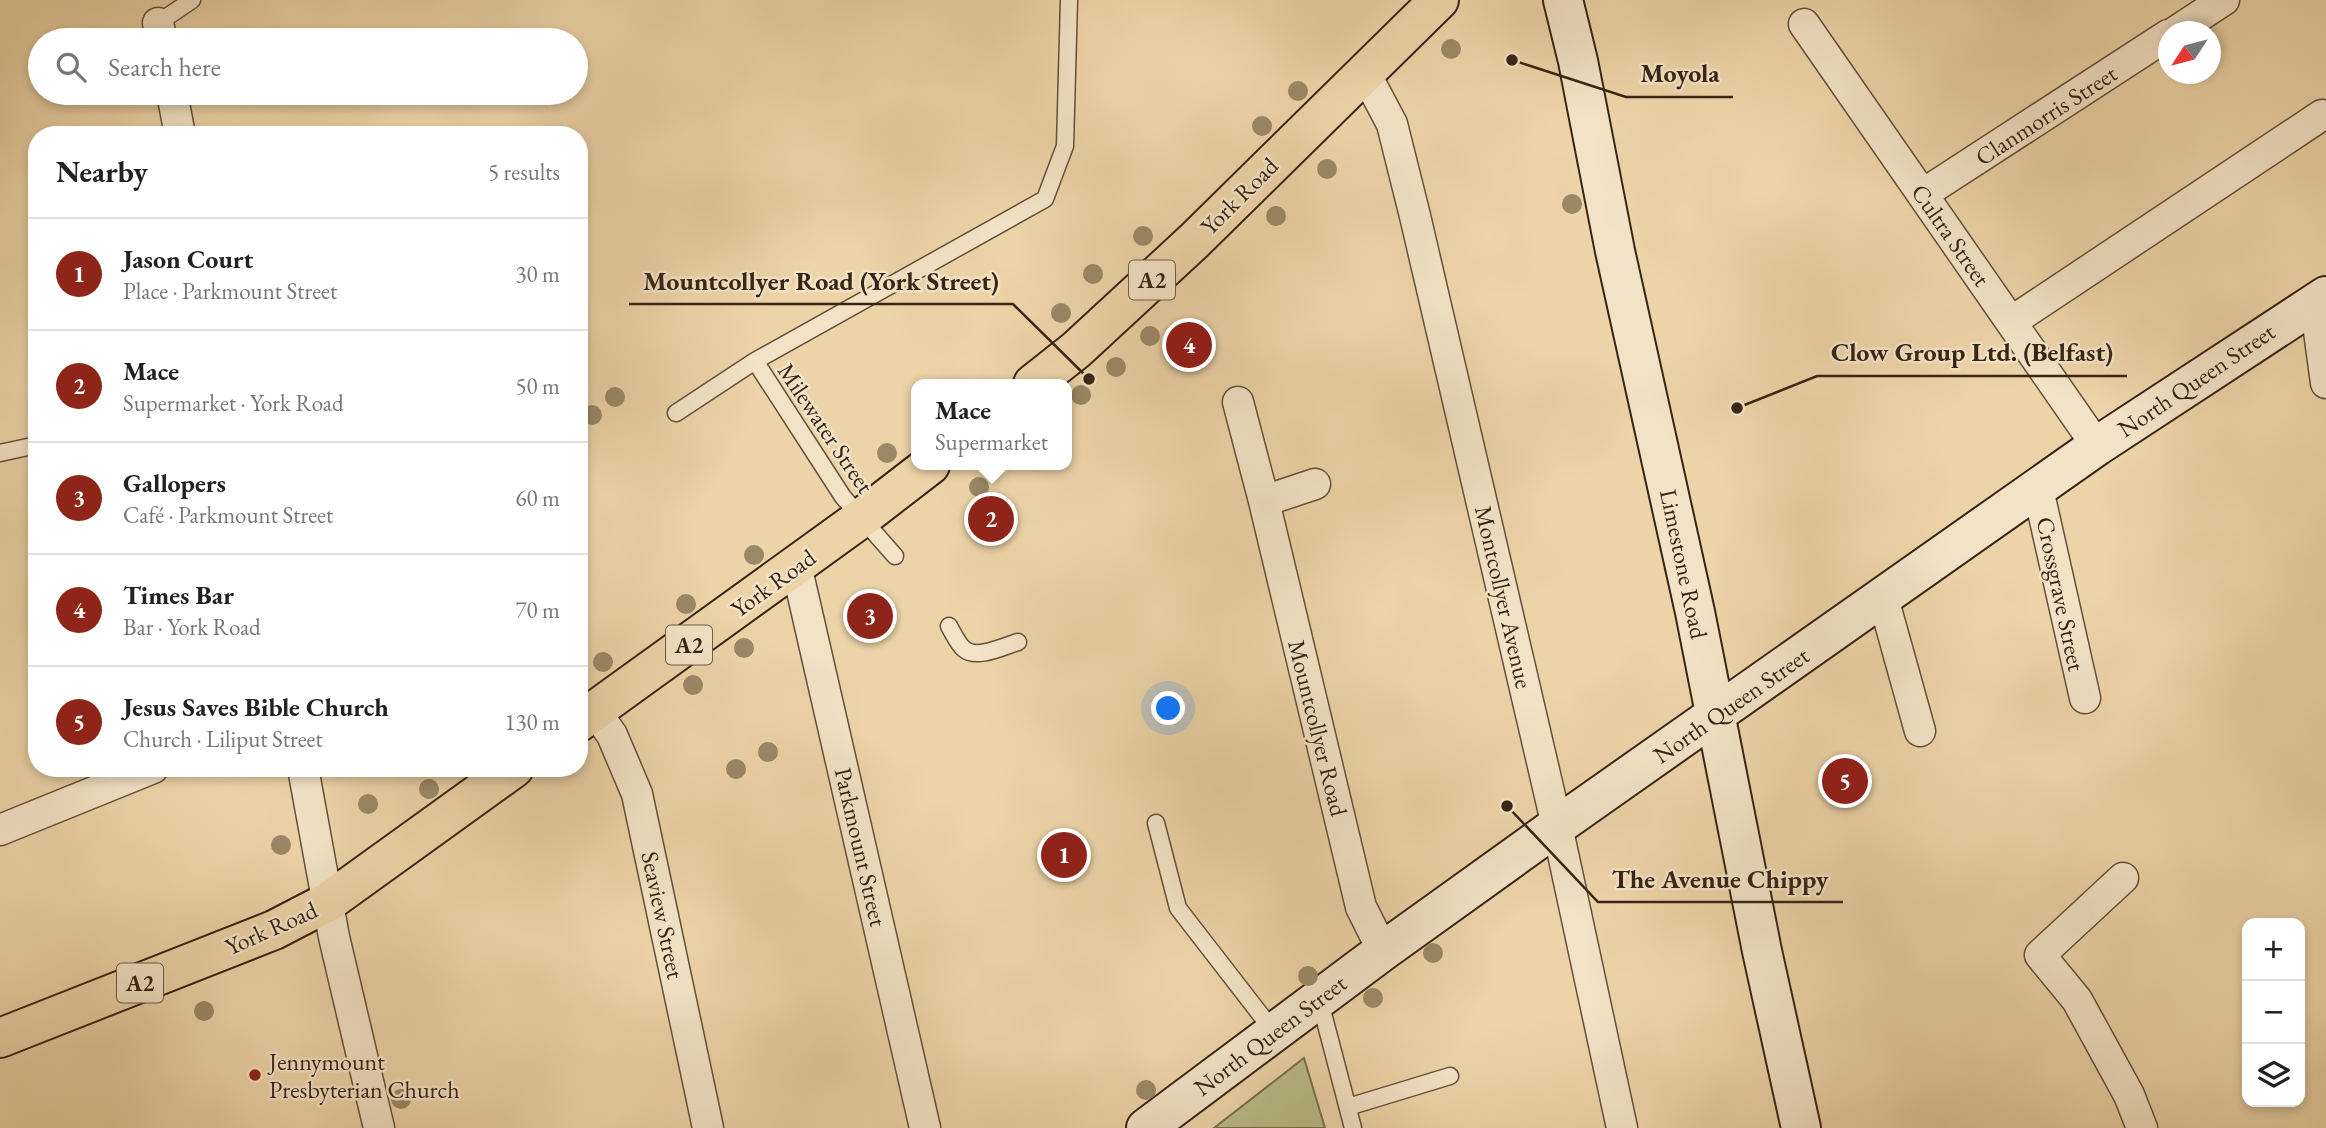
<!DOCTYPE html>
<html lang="en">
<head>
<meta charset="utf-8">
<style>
	:root { --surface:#fff; --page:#f2f2f2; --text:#222; --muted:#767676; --line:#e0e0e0; --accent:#8f2418 }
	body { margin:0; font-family:"EB Garamond",serif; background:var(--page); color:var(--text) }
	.controls { position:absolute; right:21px; bottom:21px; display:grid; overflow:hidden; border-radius:14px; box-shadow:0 4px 10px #0003 }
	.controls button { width:63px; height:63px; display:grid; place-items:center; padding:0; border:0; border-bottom:2px solid var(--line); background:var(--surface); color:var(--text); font:35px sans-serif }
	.compass { position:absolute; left:2158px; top:21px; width:63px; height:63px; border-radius:50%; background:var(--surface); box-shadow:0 4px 10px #0003; rotate:234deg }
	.you { position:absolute; left:1169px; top:709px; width:24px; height:24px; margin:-18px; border:5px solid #fff; border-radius:50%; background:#1a73e8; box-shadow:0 0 0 10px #1a73e833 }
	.badge { display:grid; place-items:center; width:46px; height:46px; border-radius:50%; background:var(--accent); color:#fff; font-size:23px; font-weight:700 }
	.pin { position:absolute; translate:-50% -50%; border:4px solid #fff; box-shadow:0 2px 7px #0006 }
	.popup { position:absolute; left:911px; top:379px; width:161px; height:91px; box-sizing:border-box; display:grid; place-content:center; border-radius:14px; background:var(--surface); filter:drop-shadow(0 2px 5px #0005); font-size:23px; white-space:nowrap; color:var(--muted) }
	.popup b { font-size:26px; color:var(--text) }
	.popup::after { content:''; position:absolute; left:50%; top:100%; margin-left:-14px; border:14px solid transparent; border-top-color:var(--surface) }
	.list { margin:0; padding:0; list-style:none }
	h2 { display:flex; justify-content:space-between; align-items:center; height:91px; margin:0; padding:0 28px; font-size:30px }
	h2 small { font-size:23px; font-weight:400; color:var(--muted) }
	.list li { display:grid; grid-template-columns:46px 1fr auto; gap:21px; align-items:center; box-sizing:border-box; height:112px; padding:0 28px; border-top:2px solid var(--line) }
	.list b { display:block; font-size:26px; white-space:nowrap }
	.list p { margin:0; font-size:23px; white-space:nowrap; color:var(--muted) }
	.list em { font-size:23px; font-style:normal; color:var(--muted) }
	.icon { flex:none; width:38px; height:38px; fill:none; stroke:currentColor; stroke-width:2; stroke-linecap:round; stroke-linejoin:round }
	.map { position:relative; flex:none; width:2326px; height:1128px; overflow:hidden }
	.search { position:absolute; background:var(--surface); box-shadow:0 4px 10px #0003; left:28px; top:28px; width:560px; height:77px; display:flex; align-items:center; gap:18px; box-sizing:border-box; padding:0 24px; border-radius:38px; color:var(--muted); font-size:26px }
	.panel { position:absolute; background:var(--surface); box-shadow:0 4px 10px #0003; left:28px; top:126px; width:560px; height:651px; border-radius:28px }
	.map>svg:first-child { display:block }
</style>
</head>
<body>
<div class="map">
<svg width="2326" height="1128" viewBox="0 0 2326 1128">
	<rect width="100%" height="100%" fill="#edd4a8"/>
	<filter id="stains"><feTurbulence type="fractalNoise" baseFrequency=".00286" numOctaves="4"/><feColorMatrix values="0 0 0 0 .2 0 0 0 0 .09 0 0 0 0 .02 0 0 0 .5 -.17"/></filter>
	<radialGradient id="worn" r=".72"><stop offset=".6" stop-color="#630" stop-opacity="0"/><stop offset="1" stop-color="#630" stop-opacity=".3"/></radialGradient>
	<path fill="#b9bc86" stroke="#78704e" stroke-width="2" d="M 1304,1058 L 1325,1128 L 1214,1128 Z"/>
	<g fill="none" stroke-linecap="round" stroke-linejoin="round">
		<defs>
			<path id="lane" d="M 158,23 L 192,0
				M 755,361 L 843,497 L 895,556
				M 676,413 L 755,361 L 1045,199 L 1065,146 L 1069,0
				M 0,453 L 37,445
				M 949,626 C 953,633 958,644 964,649 C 977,660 1004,646 1018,642
				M 1156,823 L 1178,908 L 1274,1032
				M 1319,998 L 1353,1128
				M 1348,1107 L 1450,1076"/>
			<path id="street" d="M 158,23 L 162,40
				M 1804,24 L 2097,446
				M 2175,32 L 2224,0
				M 1365,73 L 1392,124 L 1415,216 L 1557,826 L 1622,1128
				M 172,93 L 180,135
				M 1923,194 L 2168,35
				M 2315,302 L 2326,383
				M 2011,322 L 2322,115
				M 1238,402 L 1264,501 L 1361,907 L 1383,951
				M 2038,489 L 2085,698
				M 1264,501 L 1315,484
				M 796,565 L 925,1128
				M 1883,598 L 1920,731
				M 595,711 L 612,735 L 637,794 L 708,1128
				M 303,768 L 334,937 L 379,1128
				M 0,830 L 153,768
				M 2123,878 L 2040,955 L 2077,1000 L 2129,1095 L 2142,1128"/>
			<path id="secondary" d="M 1563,0 L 1578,61 L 1615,251 L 1695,612 L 1762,951 L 1801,1128
				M 1146,1128 L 1383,951 L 1557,826 L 2097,446 L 2326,296"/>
			<path id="primary" d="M 1033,384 L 1076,350 L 1194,241 L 1439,0
				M 579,722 L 860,519 L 930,465
				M 0,1038 L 274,930 L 328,902 L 514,768"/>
		</defs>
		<use href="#lane" stroke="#64503a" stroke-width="19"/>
		<use href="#street" stroke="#64503a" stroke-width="33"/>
		<use href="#secondary" stroke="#372416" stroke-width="42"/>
		<use href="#primary" stroke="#372416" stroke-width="42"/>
		<use href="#lane" stroke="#f3e3c6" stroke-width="16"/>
		<use href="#street" stroke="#f3e3c6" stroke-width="30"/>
		<use href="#secondary" stroke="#f3e3c6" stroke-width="38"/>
		<use href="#primary" stroke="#edd4a8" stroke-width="38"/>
	</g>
	<g fill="#9b8867">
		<circle cx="1451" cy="49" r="10"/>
		<circle cx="1298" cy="91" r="10"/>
		<circle cx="1262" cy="126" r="10"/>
		<circle cx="1327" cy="169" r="10"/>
		<circle cx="1572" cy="204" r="10"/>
		<circle cx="1276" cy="216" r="10"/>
		<circle cx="1143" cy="236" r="10"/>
		<circle cx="1093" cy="274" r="10"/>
		<circle cx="1061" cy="313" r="10"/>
		<circle cx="1150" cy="336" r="10"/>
		<circle cx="1116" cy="367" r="10"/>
		<circle cx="1081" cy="395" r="10"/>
		<circle cx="615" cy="397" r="10"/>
		<circle cx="592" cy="415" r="10"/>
		<circle cx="887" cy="453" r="10"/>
		<circle cx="979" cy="487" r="10"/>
		<circle cx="754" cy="555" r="10"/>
		<circle cx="686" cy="604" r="10"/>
		<circle cx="744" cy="648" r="10"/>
		<circle cx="603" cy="662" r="10"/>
		<circle cx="693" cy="685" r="10"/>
		<circle cx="768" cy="752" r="10"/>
		<circle cx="736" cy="769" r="10"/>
		<circle cx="429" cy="789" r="10"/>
		<circle cx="368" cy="804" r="10"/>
		<circle cx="281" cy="845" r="10"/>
		<circle cx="1433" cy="953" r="10"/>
		<circle cx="1308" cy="976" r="10"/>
		<circle cx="1373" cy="998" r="10"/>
		<circle cx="204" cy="1011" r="10"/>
		<circle cx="1146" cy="1090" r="10"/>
		<circle cx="401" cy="1099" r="10"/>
	</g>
	<circle fill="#8f2418" stroke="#f3e3c6" stroke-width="2.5" cx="255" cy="1075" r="7"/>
	<g text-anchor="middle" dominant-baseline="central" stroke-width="5" stroke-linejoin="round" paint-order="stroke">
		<g fill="#f3e3c6" stroke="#6f5d4b" stroke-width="2">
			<rect x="1129" y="260.5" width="46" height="39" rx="5"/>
			<rect x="666" y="625.5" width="46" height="39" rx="5"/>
			<rect x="117" y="963.5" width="46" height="39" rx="5"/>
		</g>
		<g font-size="23" font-weight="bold" fill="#372416">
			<text x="1152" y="280">A2</text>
			<text x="689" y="645">A2</text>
			<text x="140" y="983">A2</text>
		</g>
		<g font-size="24" fill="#372416" stroke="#f3e3c6">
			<text transform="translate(2046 115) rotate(-33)">Clanmorris Street</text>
			<text transform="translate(1239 196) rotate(-45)">York Road</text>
			<text transform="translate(1951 235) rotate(55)">Cultra Street</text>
			<text transform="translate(2196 380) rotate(-34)">North Queen Street</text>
			<text transform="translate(826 428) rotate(56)">Milewater Street</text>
			<text transform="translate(1684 564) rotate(78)">Limestone Road</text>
			<text transform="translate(773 583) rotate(-36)">York Road</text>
			<text transform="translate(2061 594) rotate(78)">Crossgrave Street</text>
			<text transform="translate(1504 597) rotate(77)">Montcollyer Avenue</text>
			<text transform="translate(1731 705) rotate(-35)">North Queen Street</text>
			<text transform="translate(1318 728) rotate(76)">Mountcollyer Road</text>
			<text transform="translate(861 847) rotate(77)">Parkmount Street</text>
			<text transform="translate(663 915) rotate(78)">Seaview Street</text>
			<text transform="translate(271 928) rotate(-24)">York Road</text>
			<text transform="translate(1270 1035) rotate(-37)">North Queen Street</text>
		</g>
		<g font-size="24" fill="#372416" stroke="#f3e3c6" text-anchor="start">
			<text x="269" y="1061">Jennymount<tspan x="269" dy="28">Presbyterian Church</tspan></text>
		</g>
	</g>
	<path fill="none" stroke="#372416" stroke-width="2.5" d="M1512 60L1626 97H1733M1089 379L1013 304H629M1737 408L1817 376H2127M1507 806L1598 902H1843"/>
	<g fill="#372416" stroke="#f3e3c6" stroke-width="2.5">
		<circle cx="1512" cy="60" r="7"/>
		<circle cx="1089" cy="379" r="7"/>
		<circle cx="1737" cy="408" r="7"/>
		<circle cx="1507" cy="806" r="7"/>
	</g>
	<g font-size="26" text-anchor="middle" font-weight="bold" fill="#372416" stroke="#f3e3c6" stroke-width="5" stroke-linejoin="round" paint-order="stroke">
		<text x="1680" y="82">Moyola</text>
		<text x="821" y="290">Mountcollyer Road (York Street)</text>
		<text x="1972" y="361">Clow Group Ltd. (Belfast)</text>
		<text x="1720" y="888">The Avenue Chippy</text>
	</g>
	<rect width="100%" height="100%" filter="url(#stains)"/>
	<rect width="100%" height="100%" fill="url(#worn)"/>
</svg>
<div class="controls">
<button>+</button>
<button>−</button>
<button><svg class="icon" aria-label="layers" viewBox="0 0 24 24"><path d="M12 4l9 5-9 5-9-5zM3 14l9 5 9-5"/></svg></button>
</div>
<svg class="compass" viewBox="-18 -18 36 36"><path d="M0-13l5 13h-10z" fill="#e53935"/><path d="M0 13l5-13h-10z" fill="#767676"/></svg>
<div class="you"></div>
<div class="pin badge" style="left:1064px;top:855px">1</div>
<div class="pin badge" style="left:991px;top:519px">2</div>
<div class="popup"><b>Mace</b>Supermarket</div>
<div class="pin badge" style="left:870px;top:616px">3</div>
<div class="pin badge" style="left:1189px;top:345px">4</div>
<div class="pin badge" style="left:1845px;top:781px">5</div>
<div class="search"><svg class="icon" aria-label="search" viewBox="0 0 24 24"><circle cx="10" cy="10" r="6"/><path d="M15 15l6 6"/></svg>Search here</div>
<section class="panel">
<h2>Nearby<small>5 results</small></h2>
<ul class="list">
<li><span class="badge">1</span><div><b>Jason Court</b><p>Place · Parkmount Street</p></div><em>30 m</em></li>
<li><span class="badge">2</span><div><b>Mace</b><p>Supermarket · York Road</p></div><em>50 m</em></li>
<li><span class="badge">3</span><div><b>Gallopers</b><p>Café · Parkmount Street</p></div><em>60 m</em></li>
<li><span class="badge">4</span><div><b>Times Bar</b><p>Bar · York Road</p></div><em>70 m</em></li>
<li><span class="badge">5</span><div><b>Jesus Saves Bible Church</b><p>Church · Liliput Street</p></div><em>130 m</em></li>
</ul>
</section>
</div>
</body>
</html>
